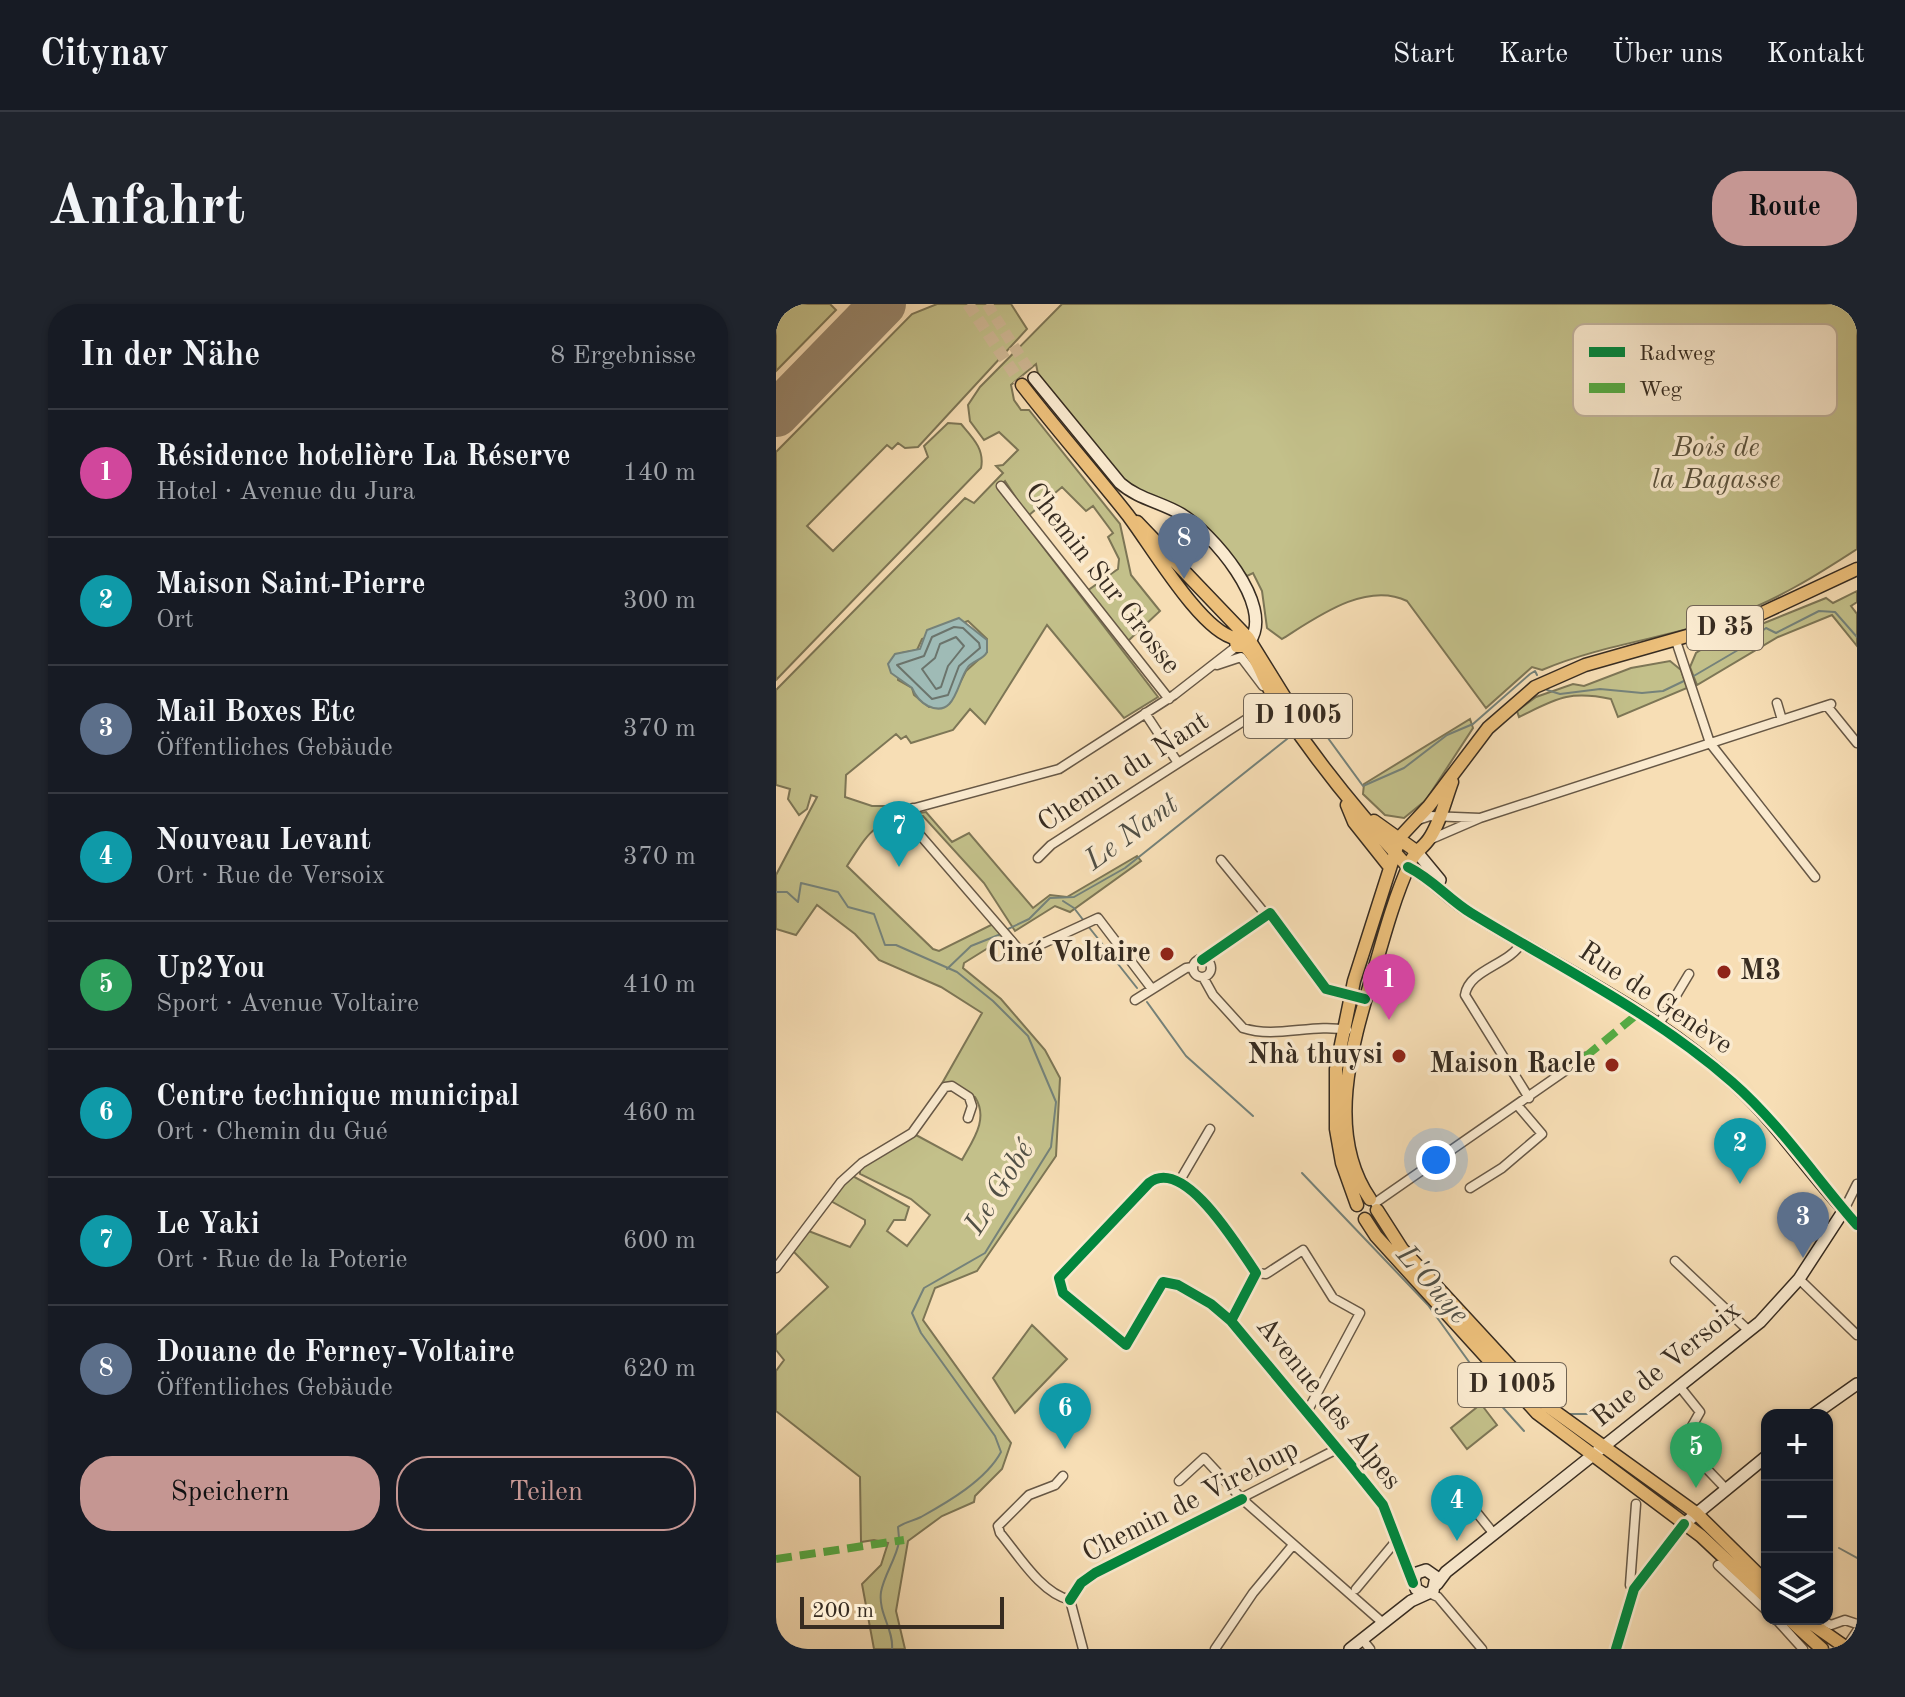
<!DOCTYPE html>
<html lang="de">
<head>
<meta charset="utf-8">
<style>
	:root { --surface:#171b24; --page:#20242c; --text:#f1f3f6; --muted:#9ea1a6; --line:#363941; --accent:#c59692 }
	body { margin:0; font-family:"Old Standard TT",serif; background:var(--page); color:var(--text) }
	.controls { position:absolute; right:24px; bottom:24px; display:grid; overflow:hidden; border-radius:16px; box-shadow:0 2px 6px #0004 }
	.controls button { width:72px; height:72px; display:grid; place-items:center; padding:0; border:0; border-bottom:2px solid var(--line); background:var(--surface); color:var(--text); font:40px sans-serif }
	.scale { position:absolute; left:24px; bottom:20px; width:204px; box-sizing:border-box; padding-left:8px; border:4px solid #372c21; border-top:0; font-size:22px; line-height:28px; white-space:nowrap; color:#372c21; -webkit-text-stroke:6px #faeacf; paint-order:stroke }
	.you { position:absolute; left:660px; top:856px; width:28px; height:28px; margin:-20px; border:6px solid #fff; border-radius:50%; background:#1a73e8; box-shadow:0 0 0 12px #1a73e833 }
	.badge { display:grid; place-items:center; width:52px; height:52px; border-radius:50%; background:var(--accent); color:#fff; font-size:26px; font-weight:700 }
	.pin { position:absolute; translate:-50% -66px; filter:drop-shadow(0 2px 4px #0008) }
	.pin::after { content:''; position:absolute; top:42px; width:28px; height:24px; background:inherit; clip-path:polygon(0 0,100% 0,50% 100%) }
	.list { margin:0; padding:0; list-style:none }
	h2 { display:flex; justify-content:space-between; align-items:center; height:104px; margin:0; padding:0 32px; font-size:34px }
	h2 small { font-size:26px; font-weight:400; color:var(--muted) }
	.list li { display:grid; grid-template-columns:52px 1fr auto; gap:24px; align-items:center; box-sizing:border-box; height:128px; padding:0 32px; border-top:2px solid var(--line) }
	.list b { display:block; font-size:30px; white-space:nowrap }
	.list p { margin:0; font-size:26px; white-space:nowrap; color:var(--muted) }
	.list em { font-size:26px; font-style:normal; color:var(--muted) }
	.actions { display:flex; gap:16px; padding:24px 32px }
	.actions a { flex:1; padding:18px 0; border:2px solid var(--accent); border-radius:32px; text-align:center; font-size:28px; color:var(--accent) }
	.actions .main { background:var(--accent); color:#111 }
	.icon { flex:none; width:44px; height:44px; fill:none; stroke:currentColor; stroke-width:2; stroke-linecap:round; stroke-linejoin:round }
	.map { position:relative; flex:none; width:1081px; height:1345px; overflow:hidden; border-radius:32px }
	header { display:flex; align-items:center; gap:48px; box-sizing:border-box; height:112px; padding:0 40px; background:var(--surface); border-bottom:2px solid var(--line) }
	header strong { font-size:38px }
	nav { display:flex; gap:44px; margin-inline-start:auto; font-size:28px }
	.intro { display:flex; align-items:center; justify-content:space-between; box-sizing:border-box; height:192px; padding:0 48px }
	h1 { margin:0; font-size:56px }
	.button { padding:20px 36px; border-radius:32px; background:var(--accent); color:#111; font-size:28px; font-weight:700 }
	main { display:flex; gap:48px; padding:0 48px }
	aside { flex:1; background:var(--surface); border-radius:32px; box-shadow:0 2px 6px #0004 }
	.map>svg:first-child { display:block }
</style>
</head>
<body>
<header>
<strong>Citynav</strong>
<nav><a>Start</a><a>Karte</a><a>Über uns</a><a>Kontakt</a></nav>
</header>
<div class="intro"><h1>Anfahrt</h1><a class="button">Route</a></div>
<main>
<aside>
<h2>In der Nähe<small>8 Ergebnisse</small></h2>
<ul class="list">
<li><span class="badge" style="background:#d1479c">1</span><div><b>Résidence hotelière La Réserve</b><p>Hotel · Avenue du Jura</p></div><em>140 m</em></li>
<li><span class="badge" style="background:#0f9aa8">2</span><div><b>Maison Saint-Pierre</b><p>Ort</p></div><em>300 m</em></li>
<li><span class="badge" style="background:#5c6f8a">3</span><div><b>Mail Boxes Etc</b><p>Öffentliches Gebäude</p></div><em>370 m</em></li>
<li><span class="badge" style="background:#0f9aa8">4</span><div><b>Nouveau Levant</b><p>Ort · Rue de Versoix</p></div><em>370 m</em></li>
<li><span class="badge" style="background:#2e9e5b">5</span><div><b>Up2You</b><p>Sport · Avenue Voltaire</p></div><em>410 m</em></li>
<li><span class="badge" style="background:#0f9aa8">6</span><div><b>Centre technique municipal</b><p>Ort · Chemin du Gué</p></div><em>460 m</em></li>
<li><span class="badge" style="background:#0f9aa8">7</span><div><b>Le Yaki</b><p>Ort · Rue de la Poterie</p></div><em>600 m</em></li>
<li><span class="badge" style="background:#5c6f8a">8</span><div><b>Douane de Ferney-Voltaire</b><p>Öffentliches Gebäude</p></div><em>620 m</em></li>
</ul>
<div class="actions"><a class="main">Speichern</a><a>Teilen</a></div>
</aside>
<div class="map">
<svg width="1081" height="1345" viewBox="0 0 1081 1345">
	<rect width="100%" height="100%" fill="#f7deb5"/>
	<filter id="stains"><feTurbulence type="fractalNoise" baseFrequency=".0025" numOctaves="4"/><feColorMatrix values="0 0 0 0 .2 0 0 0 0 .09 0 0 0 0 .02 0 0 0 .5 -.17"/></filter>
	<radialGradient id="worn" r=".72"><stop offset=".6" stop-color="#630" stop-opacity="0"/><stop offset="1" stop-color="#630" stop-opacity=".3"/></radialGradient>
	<path fill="#c3c08a" stroke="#7d7656" stroke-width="2" fill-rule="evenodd" d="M 0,0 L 54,0 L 60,6 L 0,67 Z
		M 161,0 L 235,0 L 251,25 L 142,143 L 129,144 L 122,139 L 116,145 L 111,141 L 31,222 L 57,247 L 152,153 L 148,142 L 172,119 L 185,120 C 196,133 209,145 205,164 L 0,376 L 0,148 L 136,10 Z
		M 286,0 L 1081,0 L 1081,245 C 1041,271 1001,296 956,312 C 893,334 827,340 766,366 L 756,363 L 710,404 L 631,297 C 590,277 541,313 506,335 L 491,324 L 486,287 L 477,269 L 471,272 L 425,219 L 350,179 L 294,112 L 262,70 L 260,60 L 235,81 L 238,96 L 245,106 L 253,106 L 344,220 L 355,271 L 384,307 L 352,337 L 311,287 L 342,265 L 343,255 L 332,233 L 337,229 L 317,202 L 310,207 L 286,183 L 252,212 L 229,177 L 222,184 L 382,393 L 348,414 L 271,321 L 209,420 L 194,405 L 177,426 L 135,439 L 130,432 L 125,435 L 120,430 L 70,471 L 69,493 L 96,502 L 126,502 L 129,511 L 150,508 L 176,538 L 193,529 L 257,604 L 274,591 L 291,593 L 361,552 L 365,557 L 294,608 L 279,602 L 239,627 L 208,579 L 147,512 C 99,516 96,523 71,562 L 157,645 L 163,647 L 217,620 L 228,634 L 188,659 L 187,664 L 225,695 L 269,746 L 284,774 L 280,852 L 201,967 L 159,984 L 147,1016 L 235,1139 L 226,1165 L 199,1192 L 198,1198 L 166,1212 L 132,1237 L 120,1307 L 129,1345 L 98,1345 L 86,1280 L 105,1261 L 112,1239 L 98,1236 L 85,1238 L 84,1173 L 0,1107 L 0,1067 L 8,1056 L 0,1046 L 0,1031 L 52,983 L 16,946 L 30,926 L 74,943 L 89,920 L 89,916 L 53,896 L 75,871 L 133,903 L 129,916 L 118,916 L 111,927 L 131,942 L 154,911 L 135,895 L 84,870 L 84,864 L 140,831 L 186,856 C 197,836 213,815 199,793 L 164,783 L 206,709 L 165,683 L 103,656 L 79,630 L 41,601 L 20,631 L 0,625 L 0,571 L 41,493 L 35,491 L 31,505 L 23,511 L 12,495 L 14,485 L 0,481 L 0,386 L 189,194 L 198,199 L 227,169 L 220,162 L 227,161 L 242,146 L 223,128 L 208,136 L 194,117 L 192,101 L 204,83 ZM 192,317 L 211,335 L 211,348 L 190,367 L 173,400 L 153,403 L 138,391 L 136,384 L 122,376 L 125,349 L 141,346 L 146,335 Z
		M 1081,287 L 1081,298 L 1075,302 L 1081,310 L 1081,342 L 1056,311 L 1002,333 L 921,381 L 914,363 L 920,349 L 931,342 L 1050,294 L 1057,299 Z
		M 894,357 L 905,366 L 911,384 L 842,413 L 835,395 C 792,386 780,395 743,413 L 741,407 L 760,393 L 797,380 L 808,382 L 855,364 Z
		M 694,415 L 697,424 L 650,496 L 628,514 L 609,511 L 587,490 L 588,480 Z
		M 256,1021 L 291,1055 L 239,1109 L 217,1074 Z
		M 705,1100 L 721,1121 L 691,1145 L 675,1124 Z"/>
	<path fill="#9fbbb6" stroke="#75827a" stroke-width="2" d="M 183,314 L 211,336 L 211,348 C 207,356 198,356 192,363 C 181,377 180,415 152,402 C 144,398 139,391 136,384 L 115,369 L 112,360 L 119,350 L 144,345 L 151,326 Z"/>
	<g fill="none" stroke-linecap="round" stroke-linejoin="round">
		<path stroke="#6b746c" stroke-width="2" d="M 178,323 L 187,324 L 203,339 L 204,344 L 183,362 L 172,391 L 156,395 L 121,361 L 148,352 L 156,333 Z
			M 180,333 L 188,342 L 172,362 L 165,383 L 160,385 L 146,365 L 159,354 L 164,340 Z"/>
		<path stroke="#75827a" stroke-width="2" d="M 916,373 L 962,346 L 990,324 L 1000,329 L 1043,307 L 1059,308 L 1081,333
			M 771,386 L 784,390 L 824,385 L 866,389 L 887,387 L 910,376
			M 541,419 L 587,482 L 628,464 L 671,431 L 697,420 L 754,370 L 759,367 L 761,371
			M 0,588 L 11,588 L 22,598 L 25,579 L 62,588 L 72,603 L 98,610 L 109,641 L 120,641 L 181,668 L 217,697 L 252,732 L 280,798 L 275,843 L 209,949 L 148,984 L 136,1009 L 145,1029 L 219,1132 L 225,1148 C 210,1176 172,1198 145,1213 C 137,1217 129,1218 122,1223 L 123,1234
			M 287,597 L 298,604 L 308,617
			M 312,622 L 361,684
			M 230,626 L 253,615 L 274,594 L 298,593 L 349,564 L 516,431
			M 171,665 L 195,642 L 225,630
			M 371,698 L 410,752 L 477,812
			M 526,869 L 652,1001 L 722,1098 L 748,1127
			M 794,1110 L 836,1110
			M 1063,1244 L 1081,1254
			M 116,1345 C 118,1326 102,1309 105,1288 C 108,1271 120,1255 123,1238"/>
		<path stroke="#97856b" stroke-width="46" d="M 0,110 L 107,0"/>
		<path stroke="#d1ba97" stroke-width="11" stroke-dasharray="11 5.5" stroke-linecap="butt" d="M 211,0 L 258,74"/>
		<path stroke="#d1ba97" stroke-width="12" stroke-dasharray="12 6" stroke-linecap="butt" d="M 192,0 L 246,81"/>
		<defs>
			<path id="street" d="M 225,182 L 393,395
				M 900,337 L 934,439 L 1039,573
				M 441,361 L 465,353 L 487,382
				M 1001,399 L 1006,416
				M 1051,402 L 1081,439
				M 369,409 L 402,459
				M 137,504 L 138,524 L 246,649 L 322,614 L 376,685
				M 128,507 L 283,465 L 398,391 L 461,342
				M 704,514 L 1055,400
				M 642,516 L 654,512 L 704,514 L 653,536
				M 262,554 L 275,541 L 497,398 L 499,396 L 496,392
				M 445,556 L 490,611
				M 746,638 C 734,661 693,665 689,691 L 753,794
				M417 664a9 9 0 1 1 18 0a9 9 0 1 1-18 0Z
				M 426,656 L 494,609 L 550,685 L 589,695
				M 427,673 L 437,691 L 467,724 C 500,735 537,719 571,726
				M 359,696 L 410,664 L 417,663
				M 883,720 L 913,670
				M 403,878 L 434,825
				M 1081,880 L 1068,906 L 1081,921
				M 694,884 L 726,864 L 766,830 L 742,802
				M 599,899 L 809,753
				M 899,957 L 973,1027
				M 0,964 L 65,878 L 86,859 L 136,829 L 169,783 L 176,782 L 193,793 L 196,802 L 192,814
				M 480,969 L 490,970 L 527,946 L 557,994 L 584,1009 L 531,1108
				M 1023,975 L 1081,1031
				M 455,1017 L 480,969 C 462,943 408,851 373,879 L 283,974 L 287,989 L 350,1041 L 387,978 L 402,981 L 435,1000 L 455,1017 L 574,1160 L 607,1201 L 637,1278
				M 904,1083 L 924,1108 L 903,1145 L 929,1163 L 951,1186
				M 287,1172 L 279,1181 L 253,1191 L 222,1222 L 224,1229 C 243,1252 265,1289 294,1296 L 307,1345
				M 403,1177 L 428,1154 L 466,1195 L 607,1319
				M 685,1189 L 718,1230
				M 942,1261 L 991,1307
				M 580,1285 L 620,1237
				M 857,1287 L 854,1281 L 860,1200
				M 653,1289 L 662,1293 L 706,1345
				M 294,1296 L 305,1279 L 319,1269 L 561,1145
				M 1000,1315 L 1027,1345
				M 1043,1315 L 1055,1321 L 1069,1316 L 1081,1320
				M 586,1335 L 594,1345
				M 439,1345 L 477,1289 L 517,1241
				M 840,1345 L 858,1285 L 908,1220
				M 1069,1345 L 1081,1327"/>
			<path id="secondary" d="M 258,74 L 344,179 C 362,195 385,198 405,210 C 435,228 499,301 474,337
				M 640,547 L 664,576
				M 632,563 C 658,576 671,595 695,609 C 785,665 882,708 960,782 C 1000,819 1031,866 1068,906 L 1023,975 L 984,1018 L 670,1268 L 661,1280
				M 1037,1111 L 1081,1080
				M 908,1220 L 991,1152
				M 574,1345 L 635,1297 L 657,1287 L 660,1273 L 650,1266 L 641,1269 L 638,1275 L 640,1285 L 649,1290"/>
			<path id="primary" d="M 246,81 C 280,125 317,167 351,210 C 373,238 425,328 459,334 L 461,342 L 469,342 C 484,357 487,377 499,395 C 538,454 584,511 632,563
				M 361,218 L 472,334 L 516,405
				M 571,501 L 578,518 L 613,562
				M 598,517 L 640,547
				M 594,895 C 547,827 578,734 599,663 C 609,628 619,592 634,559 C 638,548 647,544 653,535 C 664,519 669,497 676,478
				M 581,901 L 566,859 L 560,825 L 560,765 L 578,677 L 624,533 L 653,502 L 712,424 L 759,383 L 809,361 L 978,313 L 1081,265
				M 601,906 L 626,945 L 770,1101 L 920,1209 L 991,1279
				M 589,915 L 600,932 L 761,1109 L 925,1232 L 991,1294
				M 1013,1315 L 1046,1345
				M 1029,1315 L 1072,1345"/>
		</defs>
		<use href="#street" stroke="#675846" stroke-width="11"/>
		<use href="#secondary" stroke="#372c21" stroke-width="14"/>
		<use href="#primary" stroke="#372c21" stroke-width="15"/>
		<use href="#street" stroke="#faeacf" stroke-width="8"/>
		<use href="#secondary" stroke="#faeacf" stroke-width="11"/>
		<use href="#primary" stroke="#ecbf7a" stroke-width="12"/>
		<path stroke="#55ab43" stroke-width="8" stroke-dasharray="16 8" stroke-linecap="butt" d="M 809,753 L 864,708
			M 0,1255 L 128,1236"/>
		<defs>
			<path id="cycleway" d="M 632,563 C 658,576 672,595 695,609 C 785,664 877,709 956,778 C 1003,819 1040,874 1081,921
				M 426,656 L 494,609 L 550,685 L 589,695
				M 455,1017 L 480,969 C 462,943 408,851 373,879 L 283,974 L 287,989 L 350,1041 L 387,978 L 402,981 L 435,1000 L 455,1017 L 574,1160 L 607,1201 L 637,1279
				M 294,1296 L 305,1279 L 319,1269 L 466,1195
				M 840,1345 L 858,1285 L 908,1220"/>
		</defs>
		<use href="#cycleway" stroke="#faeacf" stroke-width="15"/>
		<use href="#cycleway" stroke="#00873e" stroke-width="10"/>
	</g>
	<g fill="#8f2418" stroke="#faeacf" stroke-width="3">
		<circle cx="391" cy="650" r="8"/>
		<circle cx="948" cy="668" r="8"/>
		<circle cx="623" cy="752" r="8"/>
		<circle cx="836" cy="761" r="8"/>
	</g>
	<g text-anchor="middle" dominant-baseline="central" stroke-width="7" stroke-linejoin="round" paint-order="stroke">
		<g fill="#faeacf" stroke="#726555" stroke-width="2">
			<rect x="911" y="302" width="76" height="44" rx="6"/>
			<rect x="468" y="390" width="108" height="44" rx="6"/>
			<rect x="682" y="1059" width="108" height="44" rx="6"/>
		</g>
		<g font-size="26" font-weight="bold" fill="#372c21">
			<text x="949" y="324">D 35</text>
			<text x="522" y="412">D 1005</text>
			<text x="736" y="1081">D 1005</text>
		</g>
		<g font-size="28" font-style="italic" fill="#5a513b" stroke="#faeacf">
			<text x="940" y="145">Bois de<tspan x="940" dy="32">la Bagasse</tspan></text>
		</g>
		<g font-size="28" fill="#372c21" stroke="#faeacf">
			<text transform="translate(326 275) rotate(52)">Chemin Sur Grosse</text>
			<text transform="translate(348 469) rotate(-33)">Chemin du Nant</text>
			<text transform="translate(879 695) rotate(34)">Rue de Genève</text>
			<text transform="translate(891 1061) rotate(-39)">Rue de Versoix</text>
			<text transform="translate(552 1100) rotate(51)">Avenue des Alpes</text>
			<text transform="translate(415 1198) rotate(-27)">Chemin de Vireloup</text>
		</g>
		<g font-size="28" font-weight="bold" fill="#372c21" stroke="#faeacf" text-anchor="end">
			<text x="375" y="650">Ciné Voltaire</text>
			<text x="964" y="668" text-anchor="start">M3</text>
			<text x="607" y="752">Nhà thuysi</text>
			<text x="820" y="761">Maison Racle</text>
		</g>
		<g font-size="30" font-style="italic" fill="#515046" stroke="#faeacf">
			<text transform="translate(356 529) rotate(-36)">Le Nant</text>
			<text transform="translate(224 884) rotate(-58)">Le Gobé</text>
			<text transform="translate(656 981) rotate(49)">L'Ouye</text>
		</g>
	</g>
	<rect x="797" y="20" width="264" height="92" rx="12" fill="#faeacf" stroke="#c0b19b" stroke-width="2"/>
	<rect x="813" y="43" width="36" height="10" fill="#00873e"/>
	<rect x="813" y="79" width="36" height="10" fill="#55ab43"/>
	<g font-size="22" fill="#372c21">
		<text x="863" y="56">Radweg</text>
		<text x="863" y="92">Weg</text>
	</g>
	<rect width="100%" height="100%" filter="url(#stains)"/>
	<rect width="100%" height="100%" fill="url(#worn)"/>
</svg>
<div class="controls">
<button>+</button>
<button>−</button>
<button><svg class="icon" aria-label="layers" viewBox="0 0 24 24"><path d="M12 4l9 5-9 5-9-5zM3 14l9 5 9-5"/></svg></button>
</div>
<div class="scale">200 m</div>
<div class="you"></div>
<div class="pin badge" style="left:613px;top:716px;background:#d1479c">1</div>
<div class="pin badge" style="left:964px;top:880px;background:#0f9aa8">2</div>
<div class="pin badge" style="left:1027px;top:954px;background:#5c6f8a">3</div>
<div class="pin badge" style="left:681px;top:1237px;background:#0f9aa8">4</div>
<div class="pin badge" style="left:920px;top:1184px;background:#2e9e5b">5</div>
<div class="pin badge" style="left:289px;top:1145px;background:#0f9aa8">6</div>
<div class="pin badge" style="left:123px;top:563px;background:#0f9aa8">7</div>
<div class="pin badge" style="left:408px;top:275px;background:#5c6f8a">8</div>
</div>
</main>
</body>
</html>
